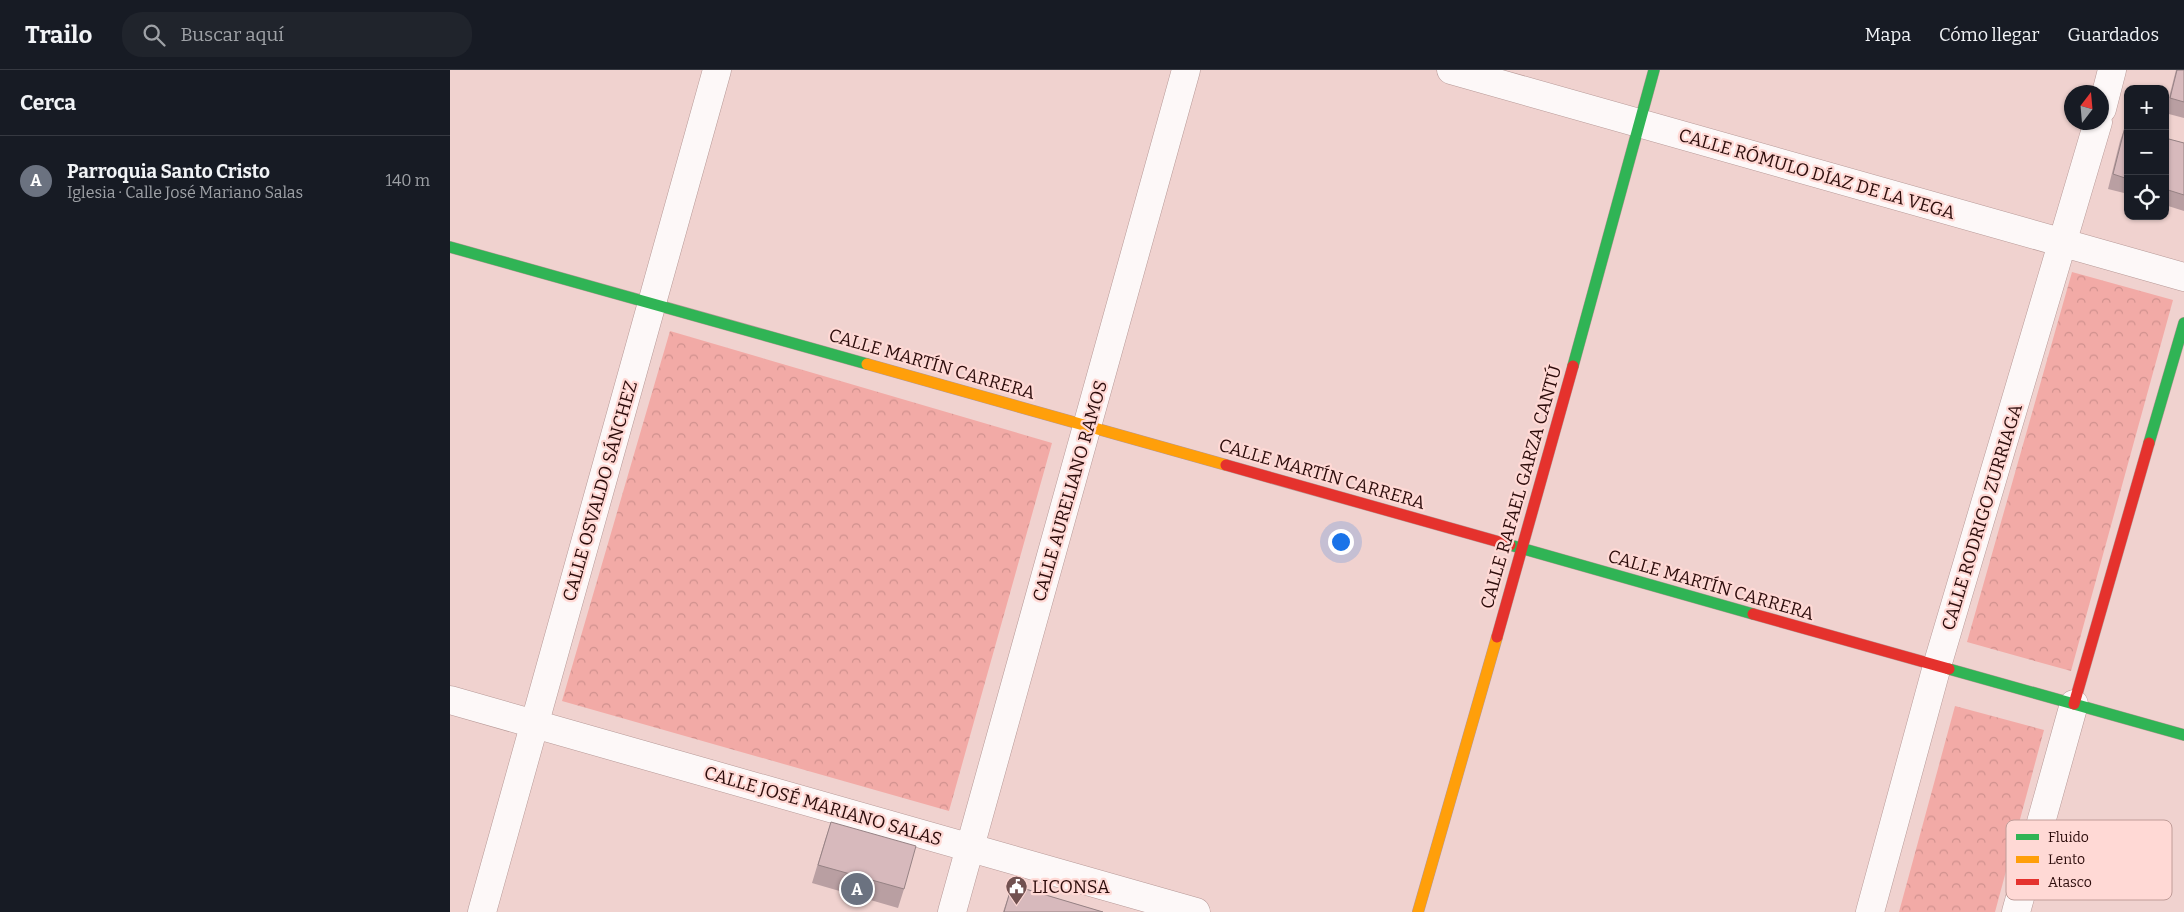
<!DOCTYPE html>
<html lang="es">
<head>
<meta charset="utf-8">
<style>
	:root { --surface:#171b24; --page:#20242c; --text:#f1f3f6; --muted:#9ea1a6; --line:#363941; --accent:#1a73e8 }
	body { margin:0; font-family:Bitter,serif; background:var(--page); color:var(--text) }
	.controls { position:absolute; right:15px; top:15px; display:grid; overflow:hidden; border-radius:10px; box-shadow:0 1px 4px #0004 }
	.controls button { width:45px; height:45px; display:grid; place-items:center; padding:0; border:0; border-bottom:1px solid var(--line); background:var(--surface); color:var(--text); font:25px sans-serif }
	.compass { position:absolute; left:1614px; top:15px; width:45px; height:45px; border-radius:50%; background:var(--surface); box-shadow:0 1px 4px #0004; rotate:16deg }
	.you { position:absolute; left:890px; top:471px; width:18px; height:18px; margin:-12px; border:4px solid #fff; border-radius:50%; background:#1a73e8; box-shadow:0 0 0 8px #1a73e833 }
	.badge { display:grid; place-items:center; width:32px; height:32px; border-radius:50%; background:var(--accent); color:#fff; font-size:16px; font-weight:700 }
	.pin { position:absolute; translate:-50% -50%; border:2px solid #fff; box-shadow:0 1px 5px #0006 }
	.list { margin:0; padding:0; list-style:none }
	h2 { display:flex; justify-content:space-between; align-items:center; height:65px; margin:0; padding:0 20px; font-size:21px }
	h2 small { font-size:16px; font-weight:400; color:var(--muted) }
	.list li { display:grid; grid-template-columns:32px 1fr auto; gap:15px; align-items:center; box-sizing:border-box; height:90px; padding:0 20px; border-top:1px solid var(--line) }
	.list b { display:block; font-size:19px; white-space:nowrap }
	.list p { margin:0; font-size:16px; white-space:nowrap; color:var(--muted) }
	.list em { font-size:16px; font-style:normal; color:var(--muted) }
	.icon { flex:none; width:28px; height:28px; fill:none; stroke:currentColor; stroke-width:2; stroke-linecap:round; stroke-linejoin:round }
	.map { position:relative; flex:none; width:1734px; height:842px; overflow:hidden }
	header { display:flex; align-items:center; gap:30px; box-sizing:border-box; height:70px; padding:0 25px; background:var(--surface); border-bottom:1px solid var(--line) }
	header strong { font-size:24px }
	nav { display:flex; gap:28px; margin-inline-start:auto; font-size:18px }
	.search { width:350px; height:45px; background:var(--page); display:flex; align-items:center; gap:12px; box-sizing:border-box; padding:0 18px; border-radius:20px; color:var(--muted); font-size:19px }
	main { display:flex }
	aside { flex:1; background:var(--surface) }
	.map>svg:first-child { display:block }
</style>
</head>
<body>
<header>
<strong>Trailo</strong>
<div class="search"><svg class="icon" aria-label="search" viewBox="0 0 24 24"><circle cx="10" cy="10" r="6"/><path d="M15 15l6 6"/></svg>Buscar aquí</div>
<nav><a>Mapa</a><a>Cómo llegar</a><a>Guardados</a></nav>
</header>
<main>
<aside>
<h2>Cerca<small></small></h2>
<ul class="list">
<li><span class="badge" style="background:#6b7280">A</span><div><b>Parroquia Santo Cristo</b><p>Iglesia · Calle José Mariano Salas</p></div><em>140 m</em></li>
</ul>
</aside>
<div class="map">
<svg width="1734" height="842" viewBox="0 0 1734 842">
	<defs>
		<pattern id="forest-crowns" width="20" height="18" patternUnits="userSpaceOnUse" patternTransform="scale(1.25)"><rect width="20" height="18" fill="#f2aaa6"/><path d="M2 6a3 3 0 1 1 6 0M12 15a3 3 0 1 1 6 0" fill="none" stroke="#d0918e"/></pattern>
	</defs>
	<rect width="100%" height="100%" fill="#f0d2cf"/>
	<path fill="url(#forest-crowns)" d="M 1622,202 L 1723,230 L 1621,601 L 1517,572 Z
		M 220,261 L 602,373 L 499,741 L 112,631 Z
		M 1505,636 L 1594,660 L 1545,842 L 1449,842 Z"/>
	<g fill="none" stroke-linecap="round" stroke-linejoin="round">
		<defs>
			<path id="street" d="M 1001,0 L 1734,207
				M 1652,39 L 1662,0
				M 0,630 L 746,842
				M 32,842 C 108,561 191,281 267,0
				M 502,842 L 736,0
				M 1420,842 L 1487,596 L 1648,52
				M 1566,842 L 1624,634"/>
			<path id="fast" d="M 0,177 L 417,294
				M 1123,296 L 1204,0
				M 1699,373 L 1734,253
				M 1060,475 L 1303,544
				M 1499,599 L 1734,665"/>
			<path id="slow" d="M 417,294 L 776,395
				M 968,842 L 1047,567"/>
			<path id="jam" d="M 776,395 L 1060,475
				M 1303,544 L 1499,599
				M 1047,567 L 1123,296
				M 1624,634 L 1699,373"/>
		</defs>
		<use href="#street" stroke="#b69896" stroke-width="29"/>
		<use href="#fast" stroke="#b69896" stroke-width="12"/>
		<use href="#slow" stroke="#b69896" stroke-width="12"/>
		<use href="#jam" stroke="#b69896" stroke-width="12"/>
		<use href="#street" stroke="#fdf8f8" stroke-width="28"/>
		<use href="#fast" stroke="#30b455" stroke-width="11"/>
		<use href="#slow" stroke="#ff9f0a" stroke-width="11"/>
		<use href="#jam" stroke="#e5322d" stroke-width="11"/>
	</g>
	<path fill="#b99fa2" d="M 1726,0 L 1734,0 L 1734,48 L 1715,43 Z
		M 1675,57 L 1678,57 L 1678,124 L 1658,119 L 1670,71 Z
		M 1715,68 L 1734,73 L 1734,141 L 1715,135 Z
		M 381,752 L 454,819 L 448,838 L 362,813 L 375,770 Z
		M 562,815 L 653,842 L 553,842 Z"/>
	<path fill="#d7b9bc" stroke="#968284" d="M 1727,0 L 1734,0 L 1734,32 L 1720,28 Z
		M 1675,57 L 1678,57 L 1678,109 L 1663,104 Z
		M 1715,68 L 1734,73 L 1734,125 L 1715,119 Z
		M 381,752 L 466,776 L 454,819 L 368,795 Z
		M 562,815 L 653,842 L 554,842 Z"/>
	<defs>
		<symbol id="civic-pin" viewBox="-11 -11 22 30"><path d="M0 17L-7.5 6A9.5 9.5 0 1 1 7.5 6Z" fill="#715150" stroke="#ffd9d5"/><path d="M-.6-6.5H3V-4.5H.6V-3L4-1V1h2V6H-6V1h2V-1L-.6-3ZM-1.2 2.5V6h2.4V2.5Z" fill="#fff"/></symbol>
	</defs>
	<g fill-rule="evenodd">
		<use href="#civic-pin" x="554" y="804" width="25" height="34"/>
	</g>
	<g text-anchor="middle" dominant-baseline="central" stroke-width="4.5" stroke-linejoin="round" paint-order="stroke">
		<g font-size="18" fill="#2c0c0b" stroke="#ffd9d5">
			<text transform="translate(1367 104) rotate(16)">CALLE RÓMULO DÍAZ DE LA VEGA</text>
			<text transform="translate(482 294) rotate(16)">CALLE MARTÍN CARRERA</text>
			<text transform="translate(872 404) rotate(16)">CALLE MARTÍN CARRERA</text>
			<text transform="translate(1071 417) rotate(-74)">CALLE RAFAEL GARZA CANTÚ</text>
			<text transform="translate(150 421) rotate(-74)">CALLE OSVALDO SÁNCHEZ</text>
			<text transform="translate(620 421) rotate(-74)">CALLE AURELIANO RAMOS</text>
			<text transform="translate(1532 447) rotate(-73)">CALLE RODRIGO ZURRIAGA</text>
			<text transform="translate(1261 515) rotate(16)">CALLE MARTÍN CARRERA</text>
			<text transform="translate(373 736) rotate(16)">CALLE JOSÉ MARIANO SALAS</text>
		</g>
		<g font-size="18" fill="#2c0c0b" stroke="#ffd9d5" text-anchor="start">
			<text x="582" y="817">LICONSA</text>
		</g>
	</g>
	<rect x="1556" y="750" width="166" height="80" rx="8" fill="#ffd9d5" stroke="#c09c98" stroke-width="1"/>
	<rect x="1566" y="764" width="23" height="6" fill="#30b455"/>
	<rect x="1566" y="786" width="23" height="7" fill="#ff9f0a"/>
	<rect x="1566" y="809" width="23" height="6" fill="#e5322d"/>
	<g font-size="14" fill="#2c0c0b">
		<text x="1598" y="772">Fluido</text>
		<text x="1598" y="794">Lento</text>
		<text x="1598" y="817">Atasco</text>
	</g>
</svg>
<div class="controls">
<button>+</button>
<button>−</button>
<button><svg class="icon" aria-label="locate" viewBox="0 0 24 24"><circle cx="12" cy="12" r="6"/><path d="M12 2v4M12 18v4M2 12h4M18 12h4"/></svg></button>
</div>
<svg class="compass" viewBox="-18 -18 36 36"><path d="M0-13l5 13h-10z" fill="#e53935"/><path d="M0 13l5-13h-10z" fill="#9ea1a6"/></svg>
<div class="you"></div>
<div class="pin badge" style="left:407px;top:819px;background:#6b7280">A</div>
</div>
</main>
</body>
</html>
